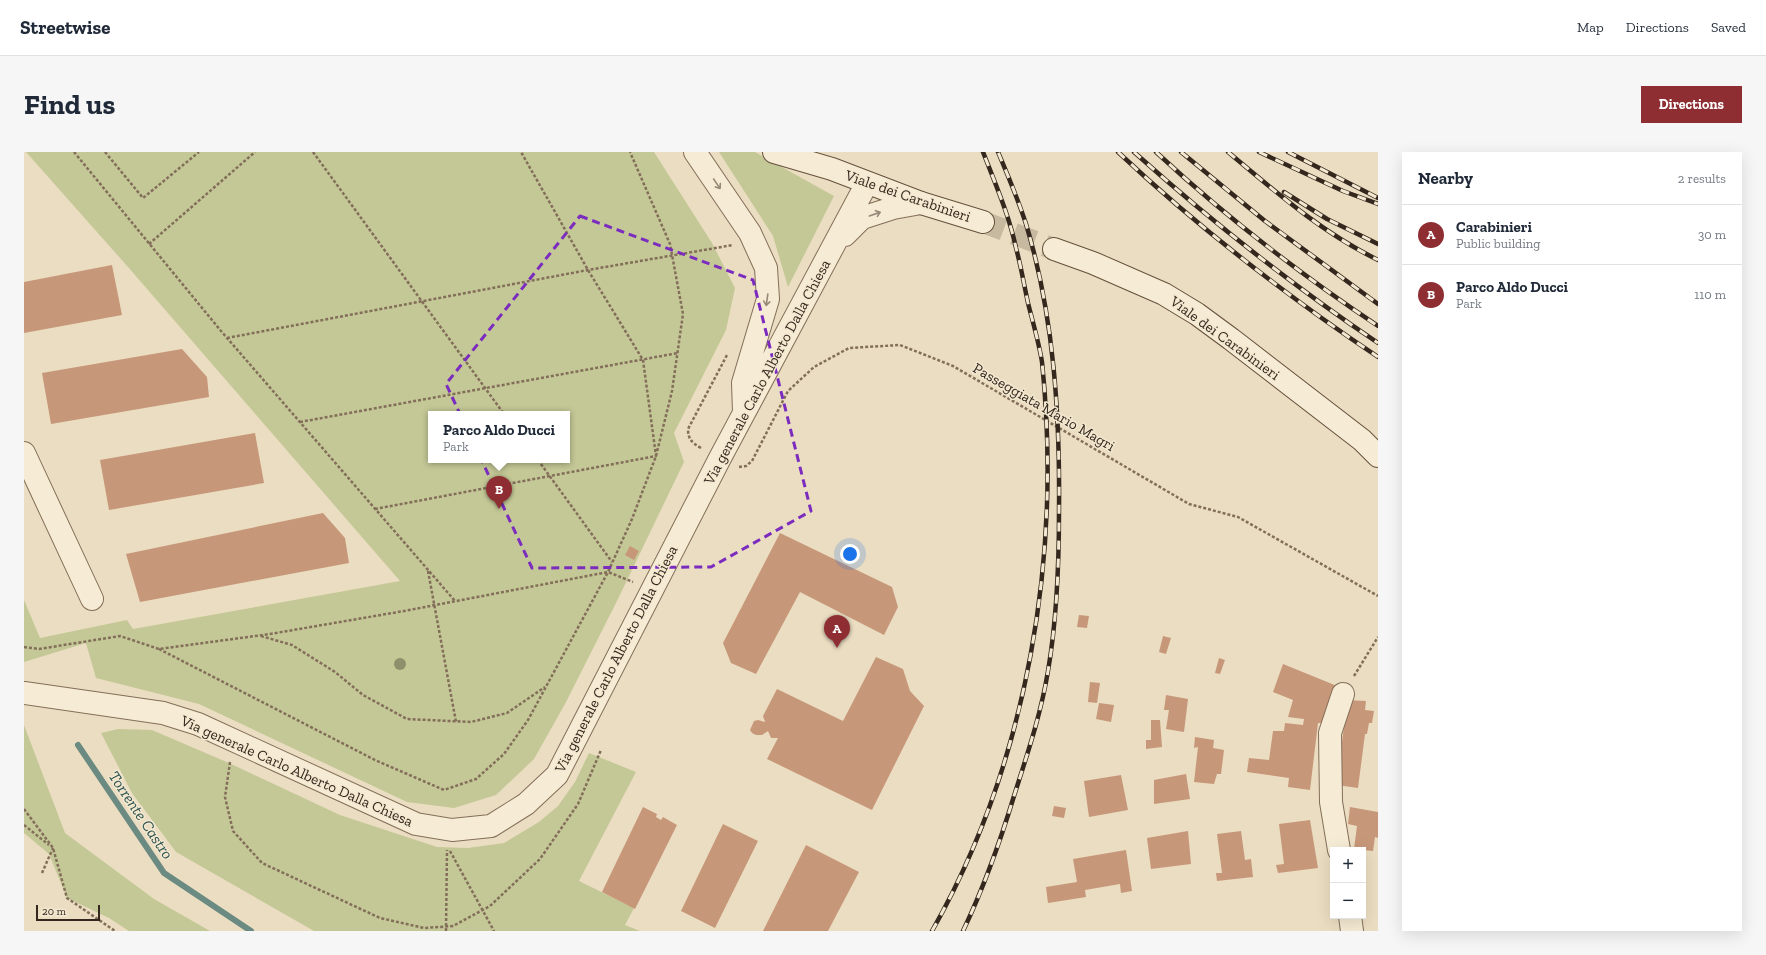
<!DOCTYPE html>
<html lang="en">
<head>
<meta charset="utf-8">
<style>
	:root { --surface:#fff; --page:#f6f6f7; --text:#1f2937; --muted:#747a83; --line:#e0e1e3; --accent:#8e2e32 }
	body { margin:0; font-family:"Zilla Slab",serif; background:var(--page); color:var(--text) }
	.controls { position:absolute; right:12px; bottom:12px; display:grid; overflow:hidden; border-radius:0px; box-shadow:0 4px 16px #0002 }
	.controls button { width:36px; height:36px; display:grid; place-items:center; padding:0; border:0; border-bottom:1px solid var(--line); background:var(--surface); color:var(--text); font:20px sans-serif }
	.scale { position:absolute; left:12px; bottom:10px; width:64px; box-sizing:border-box; padding-left:4px; border:2px solid #34271d; border-top:0; font-size:11px; line-height:14px; white-space:nowrap; color:#34271d; -webkit-text-stroke:3px #f3e8d0; paint-order:stroke }
	.you { position:absolute; left:826px; top:402px; width:14px; height:14px; margin:-10px; border:3px solid #fff; border-radius:50%; background:#1a73e8; box-shadow:0 0 0 6px #1a73e833 }
	.badge { display:grid; place-items:center; width:26px; height:26px; border-radius:50%; background:var(--accent); color:#fff; font-size:13px; font-weight:700 }
	.pin { position:absolute; translate:-50% -33px; filter:drop-shadow(0 1px 2px #0008) }
	.pin::after { content:''; position:absolute; top:21px; width:14px; height:12px; background:inherit; clip-path:polygon(0 0,100% 0,50% 100%) }
	.popup { position:absolute; left:404px; top:259px; width:142px; height:52px; box-sizing:border-box; display:grid; place-content:center; border-radius:0px; background:var(--surface); filter:drop-shadow(0 1px 3px #0005); font-size:13px; white-space:nowrap; color:var(--muted) }
	.popup b { font-size:15px; color:var(--text) }
	.popup::after { content:''; position:absolute; left:50%; top:100%; margin-left:-8px; border:8px solid transparent; border-top-color:var(--surface) }
	.list { margin:0; padding:0; list-style:none }
	h2 { display:flex; justify-content:space-between; align-items:center; height:52px; margin:0; padding:0 16px; font-size:17px }
	h2 small { font-size:13px; font-weight:400; color:var(--muted) }
	.list li { display:grid; grid-template-columns:26px 1fr auto; gap:12px; align-items:center; box-sizing:border-box; height:60px; padding:0 16px; border-top:1px solid var(--line) }
	.list b { display:block; font-size:15px; white-space:nowrap }
	.list p { margin:0; font-size:13px; white-space:nowrap; color:var(--muted) }
	.list em { font-size:13px; font-style:normal; color:var(--muted) }
	.map { position:relative; flex:none; width:1354px; height:779px; overflow:hidden; border-radius:0px }
	header { display:flex; align-items:center; gap:24px; box-sizing:border-box; height:56px; padding:0 20px; background:var(--surface); border-bottom:1px solid var(--line) }
	header strong { font-size:19px }
	nav { display:flex; gap:22px; margin-inline-start:auto; font-size:14px }
	.intro { display:flex; align-items:center; justify-content:space-between; box-sizing:border-box; height:96px; padding:0 24px }
	h1 { margin:0; font-size:28px }
	.button { padding:10px 18px; border-radius:0px; background:var(--accent); color:#fff; font-size:14px; font-weight:700 }
	main { display:flex; gap:24px; padding:0 24px }
	aside { flex:1; background:var(--surface); border-radius:0px; box-shadow:0 4px 16px #0002 }
	.map>svg:first-child { display:block }
</style>
</head>
<body>
<header>
<strong>Streetwise</strong>
<nav><a>Map</a><a>Directions</a><a>Saved</a></nav>
</header>
<div class="intro"><h1>Find us</h1><a class="button">Directions</a></div>
<main>
<div class="map">
<svg width="1354" height="779" viewBox="0 0 1354 779">
	<rect width="100%" height="100%" fill="#ebddc1"/>
	<path fill="#c4c896" fill-rule="evenodd" d="M 2,0 L 630,0 L 688,91 L 711,136 L 702,178 L 650,281 L 660,310 L 593,449 L 541,552 L 510,607 L 472,643 L 430,656 L 383,650 L 175,552 L 72,526 L 62,491 L 0,510 L 0,448 L 16,486 L 103,468 L 109,477 L 376,429 L 104,115 ZM 407,262 L 543,262 L 543,308 L 407,308 Z
		M 695,0 L 731,0 L 810,44 L 764,135 L 749,84 Z
		M 0,573 L 41,681 L 130,747 L 186,779 L 105,779 L 85,766 L 43,746 L 25,702 L 0,681 Z
		M 94,577 L 128,578 L 205,611 L 316,663 L 413,695 L 444,696 L 480,691 L 515,670 L 534,654 L 551,630 L 565,601 L 612,620 L 555,729 L 610,756 L 601,773 L 616,779 L 290,779 L 152,700 L 108,641 L 77,581 Z"/>
	<g fill="none" stroke-linecap="round" stroke-linejoin="round">
		<path stroke="#6b8b82" stroke-width="6" d="M 54,593 L 140,721 L 227,779"/>
	</g>
	<path fill="#c79779" d="M 88,113 L 98,163 L 0,181 L 0,130 Z
		M 158,197 L 183,225 L 185,245 L 27,272 L 18,221 Z
		M 231,281 L 240,331 L 85,358 L 76,308 Z
		M 299,361 L 321,386 L 325,411 L 116,450 L 102,402 Z
		M 756,381 L 868,435 L 874,455 L 860,483 L 776,440 L 732,522 L 707,511 L 699,491 Z
		M 606,394 L 615,399 L 610,408 L 601,403 Z
		M 1055,463 L 1065,464 L 1063,476 L 1053,475 Z
		M 1139,484 L 1147,486 L 1142,502 L 1135,500 Z
		M 852,505 L 879,517 L 886,539 L 900,554 L 848,658 L 743,607 L 754,586 L 747,586 L 744,579 L 738,583 L 732,583 L 728,581 L 726,578 L 730,569 L 734,568 L 741,570 L 739,564 L 753,537 L 819,569 Z
		M 1195,506 L 1201,508 L 1196,522 L 1191,521 Z
		M 1259,512 L 1313,534 L 1300,571 L 1294,571 L 1286,638 L 1264,635 L 1265,626 L 1223,620 L 1225,606 L 1245,608 L 1249,579 L 1260,579 L 1261,571 L 1279,573 L 1280,567 L 1264,565 L 1269,548 L 1249,540 Z
		M 1066,530 L 1076,531 L 1073,551 L 1064,550 Z
		M 1142,543 L 1164,547 L 1160,580 L 1142,577 L 1145,558 L 1140,558 Z
		M 1323,548 L 1342,549 L 1341,558 L 1350,559 L 1348,571 L 1345,571 L 1343,582 L 1341,582 L 1334,636 L 1313,633 Z
		M 1075,551 L 1090,553 L 1087,570 L 1072,567 Z
		M 1127,568 L 1136,568 L 1138,595 L 1122,597 L 1122,588 L 1127,588 Z
		M 1171,585 L 1190,588 L 1189,596 L 1200,598 L 1197,622 L 1193,622 L 1190,632 L 1170,630 L 1174,595 L 1170,596 Z
		M 1162,622 L 1166,647 L 1130,652 L 1130,628 Z
		M 1097,623 L 1104,658 L 1065,665 L 1060,629 Z
		M 1030,654 L 1042,656 L 1040,666 L 1028,664 Z
		M 619,655 L 633,662 L 632,665 L 637,668 L 639,665 L 653,673 L 611,757 L 578,740 Z
		M 1326,655 L 1354,660 L 1354,686 L 1351,685 L 1349,699 L 1330,697 L 1333,674 L 1324,672 Z
		M 1286,668 L 1294,716 L 1254,721 L 1252,713 L 1260,712 L 1255,672 Z
		M 699,672 L 734,689 L 691,776 L 657,759 Z
		M 1164,679 L 1167,712 L 1127,717 L 1123,686 Z
		M 1217,679 L 1221,708 L 1227,707 L 1229,725 L 1193,729 L 1192,721 L 1198,721 L 1193,682 Z
		M 782,693 L 835,720 L 804,779 L 739,779 Z
		M 1102,698 L 1108,739 L 1097,741 L 1096,732 L 1061,738 L 1062,745 L 1024,751 L 1022,735 L 1053,730 L 1049,707 Z"/>
	<g fill="none" stroke-linecap="round" stroke-linejoin="round">
		<path stroke="#c6b9a0" stroke-width="22" stroke-dasharray="22 11" stroke-linecap="butt" d="M 959,70 L 1030,97"/>
		<defs>
			<path id="minor" d="M 671,0 L 726,81 L 742,116 L 744,147 L 719,231 L 720,260
				M 821,83 L 838,66 L 869,56 L 897,51
				M 0,301 L 68,447
				M 0,541 L 139,561 L 174,572 L 392,672 L 428,678 L 467,674 L 502,652 L 533,623 L 696,306 L 843,31
				M 1315,698 L 1307,650 L 1306,581 L 1319,542
				M 1326,764 L 1328,779"/>
			<path id="secondary" d="M 750,0 L 808,17 L 897,51 L 959,70
				M 1030,97 L 1069,111 L 1140,142 L 1173,162 L 1207,187 L 1338,288 L 1354,304"/>
		</defs>
		<use href="#minor" stroke="#836e5a" stroke-width="24"/>
		<use href="#secondary" stroke="#65503d" stroke-width="24"/>
		<path stroke="#836e5a" stroke-width="2.5" stroke-dasharray="3 2" stroke-linecap="butt" d="M 50,0 L 197,179 L 431,449
			M 81,0 L 119,46 L 175,0
			M 289,0 L 480,262
			M 125,92 L 231,0
			M 203,186 L 564,118 L 709,93
			M 276,270 L 654,201
			M 677,296 C 668,291 664,287 664,277 L 703,203
			M 514,308 L 588,410
			M 715,315 L 722,314 L 728,309 L 764,239 L 790,215 L 825,196 L 876,193 L 929,214 L 1165,352 L 1214,365 L 1354,444
			M 351,357 L 632,304 L 619,208 L 564,118 L 497,0
			M 404,419 L 432,570
			M 237,484 L 268,493 L 311,520 L 339,543 L 383,567 L 447,570 L 483,561 L 521,535
			M 0,495 L 15,497 L 96,484 L 135,497 L 246,482 L 380,459 L 584,420 L 609,430
			M 135,497 L 351,608 L 420,638 L 452,627 L 480,602 L 504,568 L 584,420 L 608,367 L 632,304 L 648,239 L 659,162 L 646,92 L 606,0
			M 1330,524 L 1354,485
			M 206,610 L 201,645 L 209,679 L 238,711 L 356,766 L 400,776 L 429,774 L 466,754 L 516,707 L 554,652 L 577,598
			M 0,657 L 29,696 L 43,746 L 91,779
			M 0,673 L 25,693
			M 426,699 L 470,779
			M 18,721 L 29,696
			M 422,779 L 423,698"/>
		<use href="#minor" stroke="#f6ebd4" stroke-width="22"/>
		<use href="#secondary" stroke="#f6ebd4" stroke-width="22"/>
		<defs>
			<path id="rail" d="M 1094,0 C 1174,75 1263,144 1354,205
				M 1110,0 C 1187,69 1268,133 1354,191
				M 1132,0 C 1201,64 1276,122 1354,174
				M 1157,0 L 1241,69 L 1354,152
				M 1204,0 C 1252,40 1297,80 1354,108
				M 1235,0 L 1319,39 L 1354,52
				M 1264,0 L 1354,46
				M 1260,40 L 1303,67 L 1354,92
				M 908,779 C 1004,610 1038,403 1018,210 C 1015,191 1009,171 1004,151 C 1000,133 997,114 992,96 C 985,63 971,31 959,0
				M 939,779 C 960,735 976,690 990,644 C 1003,603 1017,562 1024,519 C 1033,467 1035,412 1035,359 C 1036,263 1030,164 1002,72 C 994,47 984,24 974,0"/>
		</defs>
		<use href="#rail" stroke="#34271d" stroke-width="4.5"/>
		<use href="#rail" stroke="#f3e8d0" stroke-width="3" stroke-dasharray="9" stroke-linecap="butt"/>
	</g>
	<circle fill="#908f6b" cx="376" cy="512" r="6"/>
	<defs><path id="oneway-shaft" d="M-6 0H5M1.5-3L5.5 0L1.5 3" fill="none" stroke-width="1.6" stroke-linecap="round" stroke-linejoin="round"/></defs>
	<g stroke="#958978">
		<use href="#oneway-shaft" transform="translate(693 32) rotate(56)"/>
		<use href="#oneway-shaft" transform="translate(851 62) rotate(-19)"/>
		<use href="#oneway-shaft" transform="translate(743 148) rotate(98)"/>
	</g>
	<path fill="none" stroke="#7b2cbf" stroke-width="3" stroke-dasharray="8 5" stroke-linejoin="round" d="M 556,64 L 729,128 L 787,359 L 687,415 L 508,416 L 422,232 Z"/>
	<g text-anchor="middle" dominant-baseline="central" stroke-width="3" stroke-linejoin="round" paint-order="stroke">
		<g font-size="15" fill="#34271d" stroke="#f3e8d0">
			<text transform="translate(884 44) rotate(19)">Viale dei Carabinieri</text>
			<text transform="translate(1201 186) rotate(36)">Viale dei Carabinieri</text>
			<text transform="translate(743 220) rotate(-62)">Via generale Carlo Alberto Dalla Chiesa</text>
			<text transform="translate(1020 255) rotate(30)">Passeggiata Mario Magri</text>
			<text transform="translate(592 507) rotate(-63)">Via generale Carlo Alberto Dalla Chiesa</text>
			<text transform="translate(273 619) rotate(24)">Via generale Carlo Alberto Dalla Chiesa</text>
		</g>
		<g font-size="16" font-style="italic" fill="#2d534f" stroke="#f3e8d0">
			<text transform="translate(117 663) rotate(56)">Torrente Castro</text>
		</g>
	</g>
</svg>
<div class="controls">
<button>+</button>
<button>−</button>
</div>
<div class="scale">20 m</div>
<div class="you"></div>
<div class="pin badge" style="left:813px;top:496px">A</div>
<div class="pin badge" style="left:475px;top:357px">B</div>
<div class="popup"><b>Parco Aldo Ducci</b>Park</div>
</div>
<aside>
<h2>Nearby<small>2 results</small></h2>
<ul class="list">
<li><span class="badge">A</span><div><b>Carabinieri</b><p>Public building</p></div><em>30 m</em></li>
<li><span class="badge">B</span><div><b>Parco Aldo Ducci</b><p>Park</p></div><em>110 m</em></li>
</ul>
</aside>
</main>
</body>
</html>
